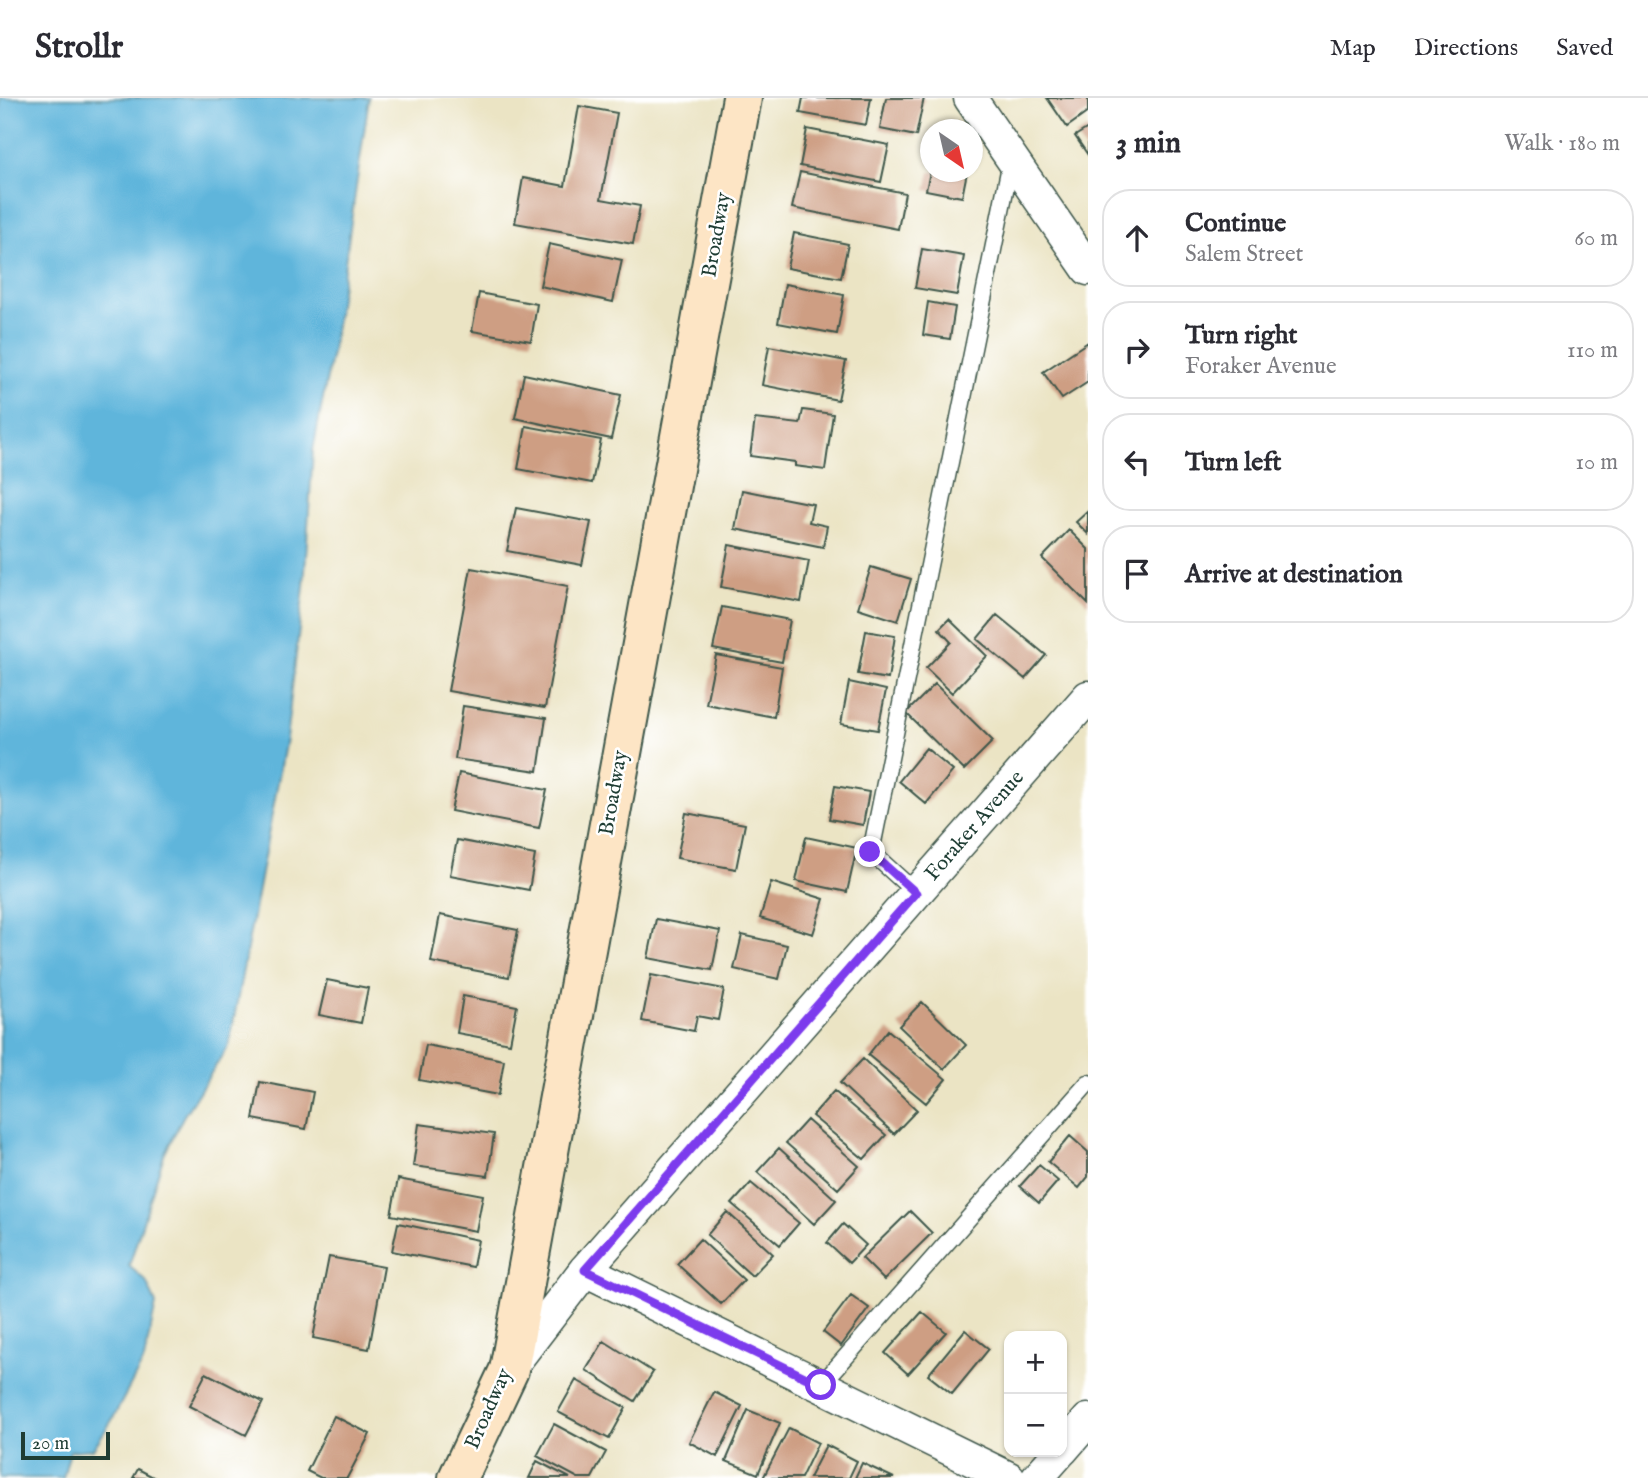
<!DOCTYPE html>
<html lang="en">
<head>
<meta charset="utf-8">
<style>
	:root { --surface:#fff; --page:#f7f7f7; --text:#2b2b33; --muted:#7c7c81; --line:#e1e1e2 }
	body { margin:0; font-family:"IM FELL English",serif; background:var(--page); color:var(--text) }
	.controls { position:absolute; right:21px; bottom:21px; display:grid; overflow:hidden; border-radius:14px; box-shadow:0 2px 5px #0004 }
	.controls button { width:63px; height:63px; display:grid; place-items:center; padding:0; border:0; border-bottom:2px solid var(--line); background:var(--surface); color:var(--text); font:35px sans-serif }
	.compass { position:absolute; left:920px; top:21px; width:63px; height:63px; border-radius:50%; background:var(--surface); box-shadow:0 2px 5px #0004; rotate:146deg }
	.scale { position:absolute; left:21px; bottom:18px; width:89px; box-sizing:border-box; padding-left:7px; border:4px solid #1f3d34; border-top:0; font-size:19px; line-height:24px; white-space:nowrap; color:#1f3d34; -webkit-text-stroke:5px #fff; paint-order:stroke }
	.stop { position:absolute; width:21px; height:21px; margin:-16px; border:5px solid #7c3aed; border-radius:50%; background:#fff }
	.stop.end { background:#7c3aed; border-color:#fff; box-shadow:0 2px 7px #0008 }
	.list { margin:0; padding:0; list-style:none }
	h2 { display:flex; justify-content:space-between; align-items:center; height:91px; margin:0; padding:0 28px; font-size:30px }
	h2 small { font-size:23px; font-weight:400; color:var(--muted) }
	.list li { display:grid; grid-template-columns:46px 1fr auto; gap:21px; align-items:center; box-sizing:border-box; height:98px; margin:0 14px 14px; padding:0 14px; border:2px solid var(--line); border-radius:28px }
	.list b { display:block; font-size:26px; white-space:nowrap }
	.list p { margin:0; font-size:23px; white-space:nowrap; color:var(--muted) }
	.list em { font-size:23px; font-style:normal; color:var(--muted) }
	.icon { flex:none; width:38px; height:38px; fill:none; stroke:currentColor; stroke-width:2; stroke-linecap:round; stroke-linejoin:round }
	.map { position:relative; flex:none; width:1088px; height:1380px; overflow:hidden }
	header { display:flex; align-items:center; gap:42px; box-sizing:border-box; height:98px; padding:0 35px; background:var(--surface); border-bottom:2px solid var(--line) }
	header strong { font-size:33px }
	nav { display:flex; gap:38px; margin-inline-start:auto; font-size:24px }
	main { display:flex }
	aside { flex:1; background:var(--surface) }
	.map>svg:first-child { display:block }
</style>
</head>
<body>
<header>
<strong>Strollr</strong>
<nav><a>Map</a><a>Directions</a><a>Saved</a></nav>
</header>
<main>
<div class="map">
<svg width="1088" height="1380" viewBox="0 0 1088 1380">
	<rect width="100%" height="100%" fill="#fff"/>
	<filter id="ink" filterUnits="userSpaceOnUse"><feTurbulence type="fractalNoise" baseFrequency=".0143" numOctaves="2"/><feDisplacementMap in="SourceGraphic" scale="14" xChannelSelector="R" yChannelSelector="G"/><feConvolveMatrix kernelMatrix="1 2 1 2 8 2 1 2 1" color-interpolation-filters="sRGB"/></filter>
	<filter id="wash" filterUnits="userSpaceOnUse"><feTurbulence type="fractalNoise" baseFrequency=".00686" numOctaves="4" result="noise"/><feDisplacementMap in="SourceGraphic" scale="28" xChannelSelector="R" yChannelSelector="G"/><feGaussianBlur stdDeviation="1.57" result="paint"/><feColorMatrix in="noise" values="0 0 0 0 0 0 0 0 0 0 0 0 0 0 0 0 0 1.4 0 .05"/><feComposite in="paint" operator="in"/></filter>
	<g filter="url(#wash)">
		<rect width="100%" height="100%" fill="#ebe4c4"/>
		<path fill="#5eb5db" stroke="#3e7988" stroke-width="2" d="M 0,0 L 369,0 L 332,254 L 313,352 L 304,489 L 286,641 L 229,947 L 183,1019 L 164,1057 L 129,1168 L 146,1183 L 156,1206 L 144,1262 L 112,1322 L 93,1351 L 70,1353 L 63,1380 L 0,1380 Z"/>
		<g id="blocks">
			<path fill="#ce9e83" d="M 803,0 L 871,0 L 866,27 L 800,15 Z
				M 886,0 L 924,0 L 916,38 L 880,31 Z
				M 1047,0 L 1088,0 L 1088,14 L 1067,29 Z
				M 579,8 L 617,15 L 601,101 L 640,108 L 633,146 L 515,125 L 523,80 L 565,88 Z
				M 1088,30 L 1088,57 L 1075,38 Z
				M 807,31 L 889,47 L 881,84 L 800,68 Z
				M 800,74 L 905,95 L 898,131 L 792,110 Z
				M 930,74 L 967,74 L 962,99 L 926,92 Z
				M 794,135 L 848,146 L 841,180 L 787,170 Z
				M 549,146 L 622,162 L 613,204 L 540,188 Z
				M 922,151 L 964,158 L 957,197 L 915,190 Z
				M 785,186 L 844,197 L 837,236 L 778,225 Z
				M 479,195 L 537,206 L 531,243 L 472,233 Z
				M 928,204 L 955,209 L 950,241 L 923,237 Z
				M 1088,244 L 1088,284 L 1062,301 L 1043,274 Z
				M 769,248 L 846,263 L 838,302 L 762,287 Z
				M 524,276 L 621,297 L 611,341 L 515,320 Z
				M 803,312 L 833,316 L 825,372 L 795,368 L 795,364 L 750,358 L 755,321 L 800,326 Z
				M 526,328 L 601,342 L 592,385 L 518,371 Z
				M 742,392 L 813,406 L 809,424 L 827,428 L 823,449 L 735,431 Z
				M 516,410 L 591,424 L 582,467 L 507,453 Z
				M 1088,413 L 1088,436 L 1076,424 Z
				M 1069,432 L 1088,451 L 1088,506 L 1042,460 Z
				M 729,447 L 809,463 L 801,504 L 721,489 Z
				M 871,469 L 911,481 L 898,523 L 858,510 Z
				M 471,470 L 568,488 L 545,610 L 448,593 Z
				M 722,509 L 790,522 L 782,564 L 713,551 Z
				M 997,517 L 1046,557 L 1025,581 L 977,541 Z
				M 949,521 L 987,558 L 952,595 L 926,570 L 951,544 L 939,531 Z
				M 866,533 L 895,538 L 888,581 L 858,576 Z
				M 716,557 L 782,569 L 774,619 L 706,606 Z
				M 849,584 L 886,592 L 878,632 L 841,626 Z
				M 935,586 L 993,643 L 964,672 L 906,615 Z
				M 463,608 L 546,620 L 538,673 L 455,661 Z
				M 926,650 L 953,673 L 926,706 L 899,683 Z
				M 459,675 L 547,692 L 539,730 L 451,713 Z
				M 835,688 L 869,694 L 863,727 L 829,721 Z
				M 686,715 L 745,726 L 736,771 L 677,760 Z
				M 806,739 L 857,750 L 847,794 L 796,783 Z
				M 457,742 L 535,757 L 529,792 L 450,777 Z
				M 771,784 L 824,801 L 813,836 L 760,820 Z
				M 440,817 L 518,832 L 509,879 L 431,864 Z
				M 656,821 L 720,833 L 712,872 L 648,860 Z
				M 742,837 L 787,847 L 779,881 L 734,871 Z
				M 651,877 L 724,891 L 718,922 L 697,918 L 694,933 L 642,923 Z
				M 327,882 L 368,890 L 361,925 L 319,917 Z
				M 463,898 L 517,908 L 510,945 L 457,935 Z
				M 922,904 L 966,947 L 944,971 L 899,928 Z
				M 888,932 L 946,981 L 926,1005 L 868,957 Z
				M 426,947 L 504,962 L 498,997 L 419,982 Z
				M 863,961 L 917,1012 L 894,1036 L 840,985 Z
				M 260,984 L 313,994 L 306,1031 L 253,1021 Z
				M 834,993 L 886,1037 L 864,1061 L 812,1018 Z
				M 807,1022 L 859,1068 L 838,1091 L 786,1045 Z
				M 419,1026 L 494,1036 L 488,1078 L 413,1068 Z
				M 1070,1038 L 1088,1054 L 1088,1079 L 1079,1090 L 1048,1064 Z
				M 779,1050 L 836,1102 L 814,1126 L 757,1074 Z
				M 1039,1067 L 1058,1083 L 1039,1105 L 1020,1088 Z
				M 398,1081 L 483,1097 L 476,1133 L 391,1117 Z
				M 751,1085 L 799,1125 L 780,1147 L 732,1106 Z
				M 910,1113 L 932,1135 L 884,1182 L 862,1160 Z
				M 727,1114 L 773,1156 L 752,1178 L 707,1137 Z
				M 398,1125 L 478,1142 L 473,1169 L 392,1153 Z
				M 843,1126 L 866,1147 L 849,1165 L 827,1145 Z
				M 700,1141 L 744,1182 L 721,1206 L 677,1166 Z
				M 329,1159 L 384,1169 L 369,1251 L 313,1240 Z
				M 851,1197 L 869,1210 L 841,1248 L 823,1234 Z
				M 922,1214 L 946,1234 L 908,1276 L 885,1255 Z
				M 965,1232 L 989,1251 L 952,1296 L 928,1277 Z
				M 604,1243 L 653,1274 L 635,1303 L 586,1272 Z
				M 206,1275 L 263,1304 L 246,1337 L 189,1308 Z
				M 576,1282 L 626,1310 L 609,1341 L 558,1314 Z
				M 714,1294 L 742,1308 L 717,1359 L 689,1344 Z
				M 748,1312 L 780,1325 L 758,1376 L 726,1363 Z
				M 334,1318 L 370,1336 L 347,1380 L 321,1380 L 307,1373 Z
				M 554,1326 L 606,1354 L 592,1380 L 578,1380 L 537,1358 Z
				M 789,1330 L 818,1345 L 801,1380 L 763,1380 Z
				M 826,1347 L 857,1363 L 849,1380 L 809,1380 Z
				M 537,1363 L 570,1380 L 529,1380 Z
				M 862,1365 L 894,1380 L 855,1380 Z
				M 138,1371 L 155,1380 L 133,1380 Z"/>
		</g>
	</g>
	<g filter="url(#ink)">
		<use href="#blocks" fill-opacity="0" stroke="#3e564a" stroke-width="2"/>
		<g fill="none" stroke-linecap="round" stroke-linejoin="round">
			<defs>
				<path id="lane" d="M 916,795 L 871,754 L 1011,63
					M 821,1287 L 1088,985"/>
				<path id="street" d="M 970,0 L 1088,171
					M 585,1172 L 1009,1380
					M 509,1271 L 585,1172 L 1088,599
					M 1062,1352 L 1088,1322
					M 1037,1380 L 1060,1354"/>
				<path id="secondary" d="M 458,1380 L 509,1272 L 742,0"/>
			</defs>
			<use href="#lane" stroke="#3e564a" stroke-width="19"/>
			<use href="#street" stroke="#3e564a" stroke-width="35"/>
			<use href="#secondary" stroke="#3e564a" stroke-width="42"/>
			<use href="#lane" stroke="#fff" stroke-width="16"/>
			<use href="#street" stroke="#fff" stroke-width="32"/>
			<use href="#secondary" stroke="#fde5c5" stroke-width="38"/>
		</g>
	</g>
	<g fill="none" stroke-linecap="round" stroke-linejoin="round" filter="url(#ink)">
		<path stroke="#7c3aed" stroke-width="9" d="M 821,1287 L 585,1172 L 916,795 L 870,754"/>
	</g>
	<g text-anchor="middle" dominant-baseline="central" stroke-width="5" stroke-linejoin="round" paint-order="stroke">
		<g font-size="21" fill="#1f3d34" stroke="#fff">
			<text transform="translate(717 137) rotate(-80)">Broadway</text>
			<text transform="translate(614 695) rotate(-80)">Broadway</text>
			<text transform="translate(975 728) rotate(-49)">Foraker Avenue</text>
			<text transform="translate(489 1311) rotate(-66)">Broadway</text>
		</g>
	</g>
</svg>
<div class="controls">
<button>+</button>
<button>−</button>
</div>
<svg class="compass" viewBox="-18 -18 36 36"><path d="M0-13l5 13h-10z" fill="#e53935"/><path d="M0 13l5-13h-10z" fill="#7c7c81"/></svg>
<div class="scale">20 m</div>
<div class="stop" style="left:821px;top:1287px"></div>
<div class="stop end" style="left:870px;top:754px"></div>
</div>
<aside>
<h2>3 min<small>Walk · 180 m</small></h2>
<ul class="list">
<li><svg class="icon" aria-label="ahead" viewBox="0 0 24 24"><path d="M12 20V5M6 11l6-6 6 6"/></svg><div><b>Continue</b><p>Salem Street</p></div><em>60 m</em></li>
<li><svg class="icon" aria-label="right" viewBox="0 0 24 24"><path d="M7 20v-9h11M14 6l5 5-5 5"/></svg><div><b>Turn right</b><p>Foraker Avenue</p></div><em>110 m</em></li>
<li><svg class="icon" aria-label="left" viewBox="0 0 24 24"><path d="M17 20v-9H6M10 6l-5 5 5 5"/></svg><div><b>Turn left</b></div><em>10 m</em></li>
<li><svg class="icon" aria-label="arrive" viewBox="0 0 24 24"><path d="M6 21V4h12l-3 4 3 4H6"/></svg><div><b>Arrive at destination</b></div></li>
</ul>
</aside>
</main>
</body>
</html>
